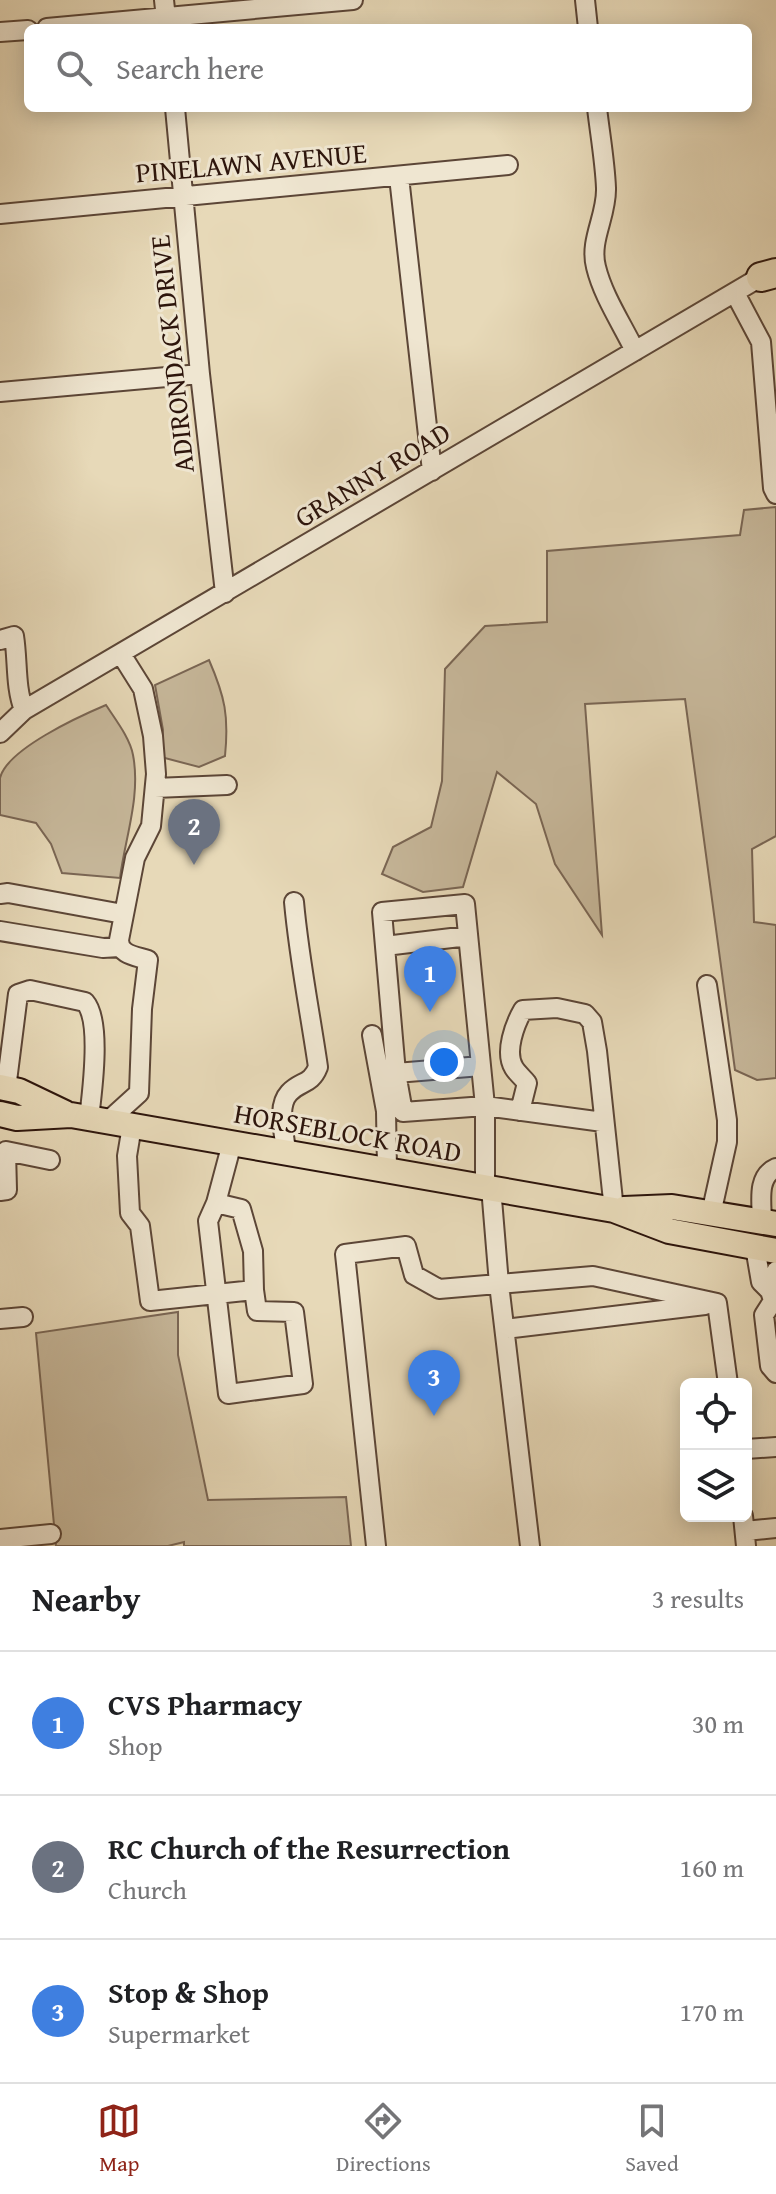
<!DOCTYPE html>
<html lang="en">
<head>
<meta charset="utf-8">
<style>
	:root { --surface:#fff; --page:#f2f2f2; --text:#202124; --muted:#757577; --line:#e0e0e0; --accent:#8f2418 }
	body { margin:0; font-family:"Gentium Book Plus",serif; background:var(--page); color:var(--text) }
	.controls { position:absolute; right:24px; bottom:24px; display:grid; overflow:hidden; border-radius:12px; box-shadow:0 4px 20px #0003 }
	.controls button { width:72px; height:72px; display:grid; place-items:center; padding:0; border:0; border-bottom:2px solid var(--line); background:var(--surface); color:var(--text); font:40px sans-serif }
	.you { position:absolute; left:444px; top:1062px; width:28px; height:28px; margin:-20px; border:6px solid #fff; border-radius:50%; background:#1a73e8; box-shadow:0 0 0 12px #1a73e833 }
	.badge { display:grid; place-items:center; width:52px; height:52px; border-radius:50%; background:var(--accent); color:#fff; font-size:26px; font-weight:700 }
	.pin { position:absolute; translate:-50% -66px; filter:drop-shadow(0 2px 4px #0008) }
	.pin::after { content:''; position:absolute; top:42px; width:28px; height:24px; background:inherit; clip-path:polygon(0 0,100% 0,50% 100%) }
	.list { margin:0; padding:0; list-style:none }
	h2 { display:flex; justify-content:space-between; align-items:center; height:104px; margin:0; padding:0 32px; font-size:34px }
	h2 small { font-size:26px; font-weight:400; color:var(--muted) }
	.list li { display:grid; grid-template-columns:52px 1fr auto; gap:24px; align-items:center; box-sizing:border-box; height:144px; padding:0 32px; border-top:2px solid var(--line) }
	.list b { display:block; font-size:30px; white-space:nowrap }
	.list p { margin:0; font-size:26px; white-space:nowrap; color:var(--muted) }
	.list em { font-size:26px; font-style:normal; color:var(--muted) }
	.icon { flex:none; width:44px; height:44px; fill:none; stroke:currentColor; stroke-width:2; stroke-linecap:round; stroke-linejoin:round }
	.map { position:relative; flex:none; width:776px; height:1546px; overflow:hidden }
	.search { position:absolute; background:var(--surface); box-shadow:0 4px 20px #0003; left:24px; right:24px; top:24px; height:88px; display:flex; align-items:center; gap:20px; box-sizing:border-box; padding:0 28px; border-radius:12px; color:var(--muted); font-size:30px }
	.sheet { height:536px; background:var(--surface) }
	nav { display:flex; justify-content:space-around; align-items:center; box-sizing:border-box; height:112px; border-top:2px solid var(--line); background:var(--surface); font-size:22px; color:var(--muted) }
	nav a { display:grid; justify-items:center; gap:4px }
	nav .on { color:var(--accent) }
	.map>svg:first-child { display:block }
</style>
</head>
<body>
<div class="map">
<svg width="776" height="1546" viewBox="0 0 776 1546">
	<rect width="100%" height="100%" fill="#e7d9b8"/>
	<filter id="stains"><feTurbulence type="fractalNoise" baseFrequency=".0025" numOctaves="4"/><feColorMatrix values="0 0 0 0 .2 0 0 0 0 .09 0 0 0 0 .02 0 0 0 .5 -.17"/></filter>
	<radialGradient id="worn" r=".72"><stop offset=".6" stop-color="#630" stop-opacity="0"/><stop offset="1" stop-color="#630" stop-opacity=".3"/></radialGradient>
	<path fill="#c7b89b" stroke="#7a6654" stroke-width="2" d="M 776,507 L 776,836 L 752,849 L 754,922 L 776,925 L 776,1078 L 757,1080 L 735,1070 L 685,699 L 585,704 L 602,935 L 555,864 L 536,804 L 497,772 L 463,887 L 423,892 L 382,874 L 393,847 L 431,827 L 442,781 L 445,669 L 485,626 L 547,622 L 547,551 L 740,535 L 744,510 Z
		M 209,660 C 225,697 229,716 225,756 L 199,767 L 161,757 L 163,730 L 155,685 Z
		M 106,705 C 115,719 130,738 133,755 C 141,796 125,838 120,878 L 62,873 L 51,844 L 36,823 L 0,815 C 0,804 0,789 0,778 C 7,749 80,716 106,705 Z
		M 178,1312 L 178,1355 L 208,1500 L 346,1497 L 351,1546 L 184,1546 L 184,1542 L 168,1546 L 56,1546 L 36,1333 Z"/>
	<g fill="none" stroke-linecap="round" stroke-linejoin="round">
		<defs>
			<path id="minor" d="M 164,0 L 167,28
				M 585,0 L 588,28
				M 47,28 L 353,0
				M 0,32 L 28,30
				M 175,108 L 200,374 L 225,593
				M 597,108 C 600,134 605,162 606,188 C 607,216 589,240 596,267 C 603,296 622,324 635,351
				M 399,177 L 432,471
				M 0,214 L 508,165
				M 735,293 L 761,342 L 773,488 L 776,494
				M 0,392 L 200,374
				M 0,640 L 14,636 C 18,661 15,687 24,710
				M 0,733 L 24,710 L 769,272
				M 155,788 L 227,785
				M 0,894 L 8,893 L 123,914
				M 0,931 L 103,948 L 119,947
				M 385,946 L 468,936
				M 707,985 L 727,1120 L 727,1142 L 711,1214
				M 372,1035 L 386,1111 L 387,1169
				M 396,1073 L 481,1066
				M 6,1089 L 18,994 L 30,990 L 85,1002 C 102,1021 92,1093 89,1118
				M 520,1111 L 527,1083 C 523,1078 517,1073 514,1068 C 504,1052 515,1024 523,1010 L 557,1008 L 585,1014 L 592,1022 L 597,1051 L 614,1210
				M 107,1122 L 139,1093 L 142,1009 L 148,960 C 136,956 119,955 119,940 L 135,858 L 151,826 L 156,774 L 153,736 L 143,689 L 121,654
				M 132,1126 L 127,1156 L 130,1213 L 140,1226 L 150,1301 L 254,1290 L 253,1251 L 241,1209 L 216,1203 L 232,1143
				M 286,1152 C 285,1135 276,1107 289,1093 C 300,1081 311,1085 318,1067 C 310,1012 299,958 294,902
				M 485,1186 L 485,1106 L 465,904 L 382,912 L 396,1073 L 403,1112 L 485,1106 L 603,1122
				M 491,1187 L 499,1284 L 530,1546
				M 0,1191 L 7,1190 L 6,1151 L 50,1160
				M 216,1203 L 208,1221 L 228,1394 L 303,1384 L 294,1312 L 257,1311 L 254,1290
				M 762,1222 C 762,1203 756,1177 776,1168
				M 755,1247 L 761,1282 L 770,1291
				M 773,1300 L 770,1291 L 776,1271
				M 773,1301 L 764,1315 L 770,1366 L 776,1373
				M 0,1319 L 23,1317
				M 505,1329 L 705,1305
				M 746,1449 L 776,1447
				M 743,1516 L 746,1546
				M 745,1531 L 776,1528
				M 0,1539 L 51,1534
				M 376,1546 L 345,1254 L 406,1246 L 414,1275 L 439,1289 L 593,1276 L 717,1303 L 728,1384"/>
			<path id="major" d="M 0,1087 L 19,1091 L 65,1113
				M 0,1114 L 17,1118 L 71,1115 L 614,1210 L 669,1231 L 776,1251
				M 624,1209 L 672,1207 L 776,1224"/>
			<path id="highway" d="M 761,277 L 776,273"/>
		</defs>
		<use href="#minor" stroke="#5c4637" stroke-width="22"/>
		<use href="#major" stroke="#2d150c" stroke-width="28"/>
		<use href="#highway" stroke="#2d150c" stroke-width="32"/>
		<use href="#minor" stroke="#efe6d1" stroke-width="18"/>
		<use href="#major" stroke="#e7d9b8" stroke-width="24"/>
		<use href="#highway" stroke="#e7d9b8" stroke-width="28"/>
	</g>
	<g text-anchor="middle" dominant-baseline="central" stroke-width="6" stroke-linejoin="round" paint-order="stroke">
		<g font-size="28" fill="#2d150c" stroke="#efe6d1">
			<text transform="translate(251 162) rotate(-5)">PINELAWN AVENUE</text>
			<text transform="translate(171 354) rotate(-96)">ADIRONDACK DRIVE</text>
			<text transform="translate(372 474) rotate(-31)">GRANNY ROAD</text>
			<text transform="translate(348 1132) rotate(10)">HORSEBLOCK ROAD</text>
		</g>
	</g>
	<rect width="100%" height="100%" filter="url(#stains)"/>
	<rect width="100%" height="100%" fill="url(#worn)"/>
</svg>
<div class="controls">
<button><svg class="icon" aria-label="locate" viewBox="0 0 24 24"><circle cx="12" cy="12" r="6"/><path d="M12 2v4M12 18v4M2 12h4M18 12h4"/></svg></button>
<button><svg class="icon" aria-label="layers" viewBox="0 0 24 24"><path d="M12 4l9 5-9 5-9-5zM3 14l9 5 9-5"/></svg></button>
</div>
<div class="you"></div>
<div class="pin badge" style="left:430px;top:1012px;background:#3f7fe0">1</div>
<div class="pin badge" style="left:194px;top:865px;background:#6b7280">2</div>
<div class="pin badge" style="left:434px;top:1416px;background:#3f7fe0">3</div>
<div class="search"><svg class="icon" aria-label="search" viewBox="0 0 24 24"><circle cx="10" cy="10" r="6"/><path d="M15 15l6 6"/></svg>Search here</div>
</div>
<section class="sheet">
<h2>Nearby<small>3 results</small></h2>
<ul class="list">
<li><span class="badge" style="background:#3f7fe0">1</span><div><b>CVS Pharmacy</b><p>Shop</p></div><em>30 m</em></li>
<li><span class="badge" style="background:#6b7280">2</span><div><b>RC Church of the Resurrection</b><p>Church</p></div><em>160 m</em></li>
<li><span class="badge" style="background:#3f7fe0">3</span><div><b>Stop &amp; Shop</b><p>Supermarket</p></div><em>170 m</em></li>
</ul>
</section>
<nav>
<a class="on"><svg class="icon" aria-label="map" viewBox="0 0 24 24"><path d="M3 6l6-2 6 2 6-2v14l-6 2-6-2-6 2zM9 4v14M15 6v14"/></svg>Map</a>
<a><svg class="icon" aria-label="directions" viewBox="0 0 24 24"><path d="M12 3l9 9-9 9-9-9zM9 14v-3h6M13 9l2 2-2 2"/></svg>Directions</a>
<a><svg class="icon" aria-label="saved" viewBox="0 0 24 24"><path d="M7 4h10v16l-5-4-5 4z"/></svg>Saved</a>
</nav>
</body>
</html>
